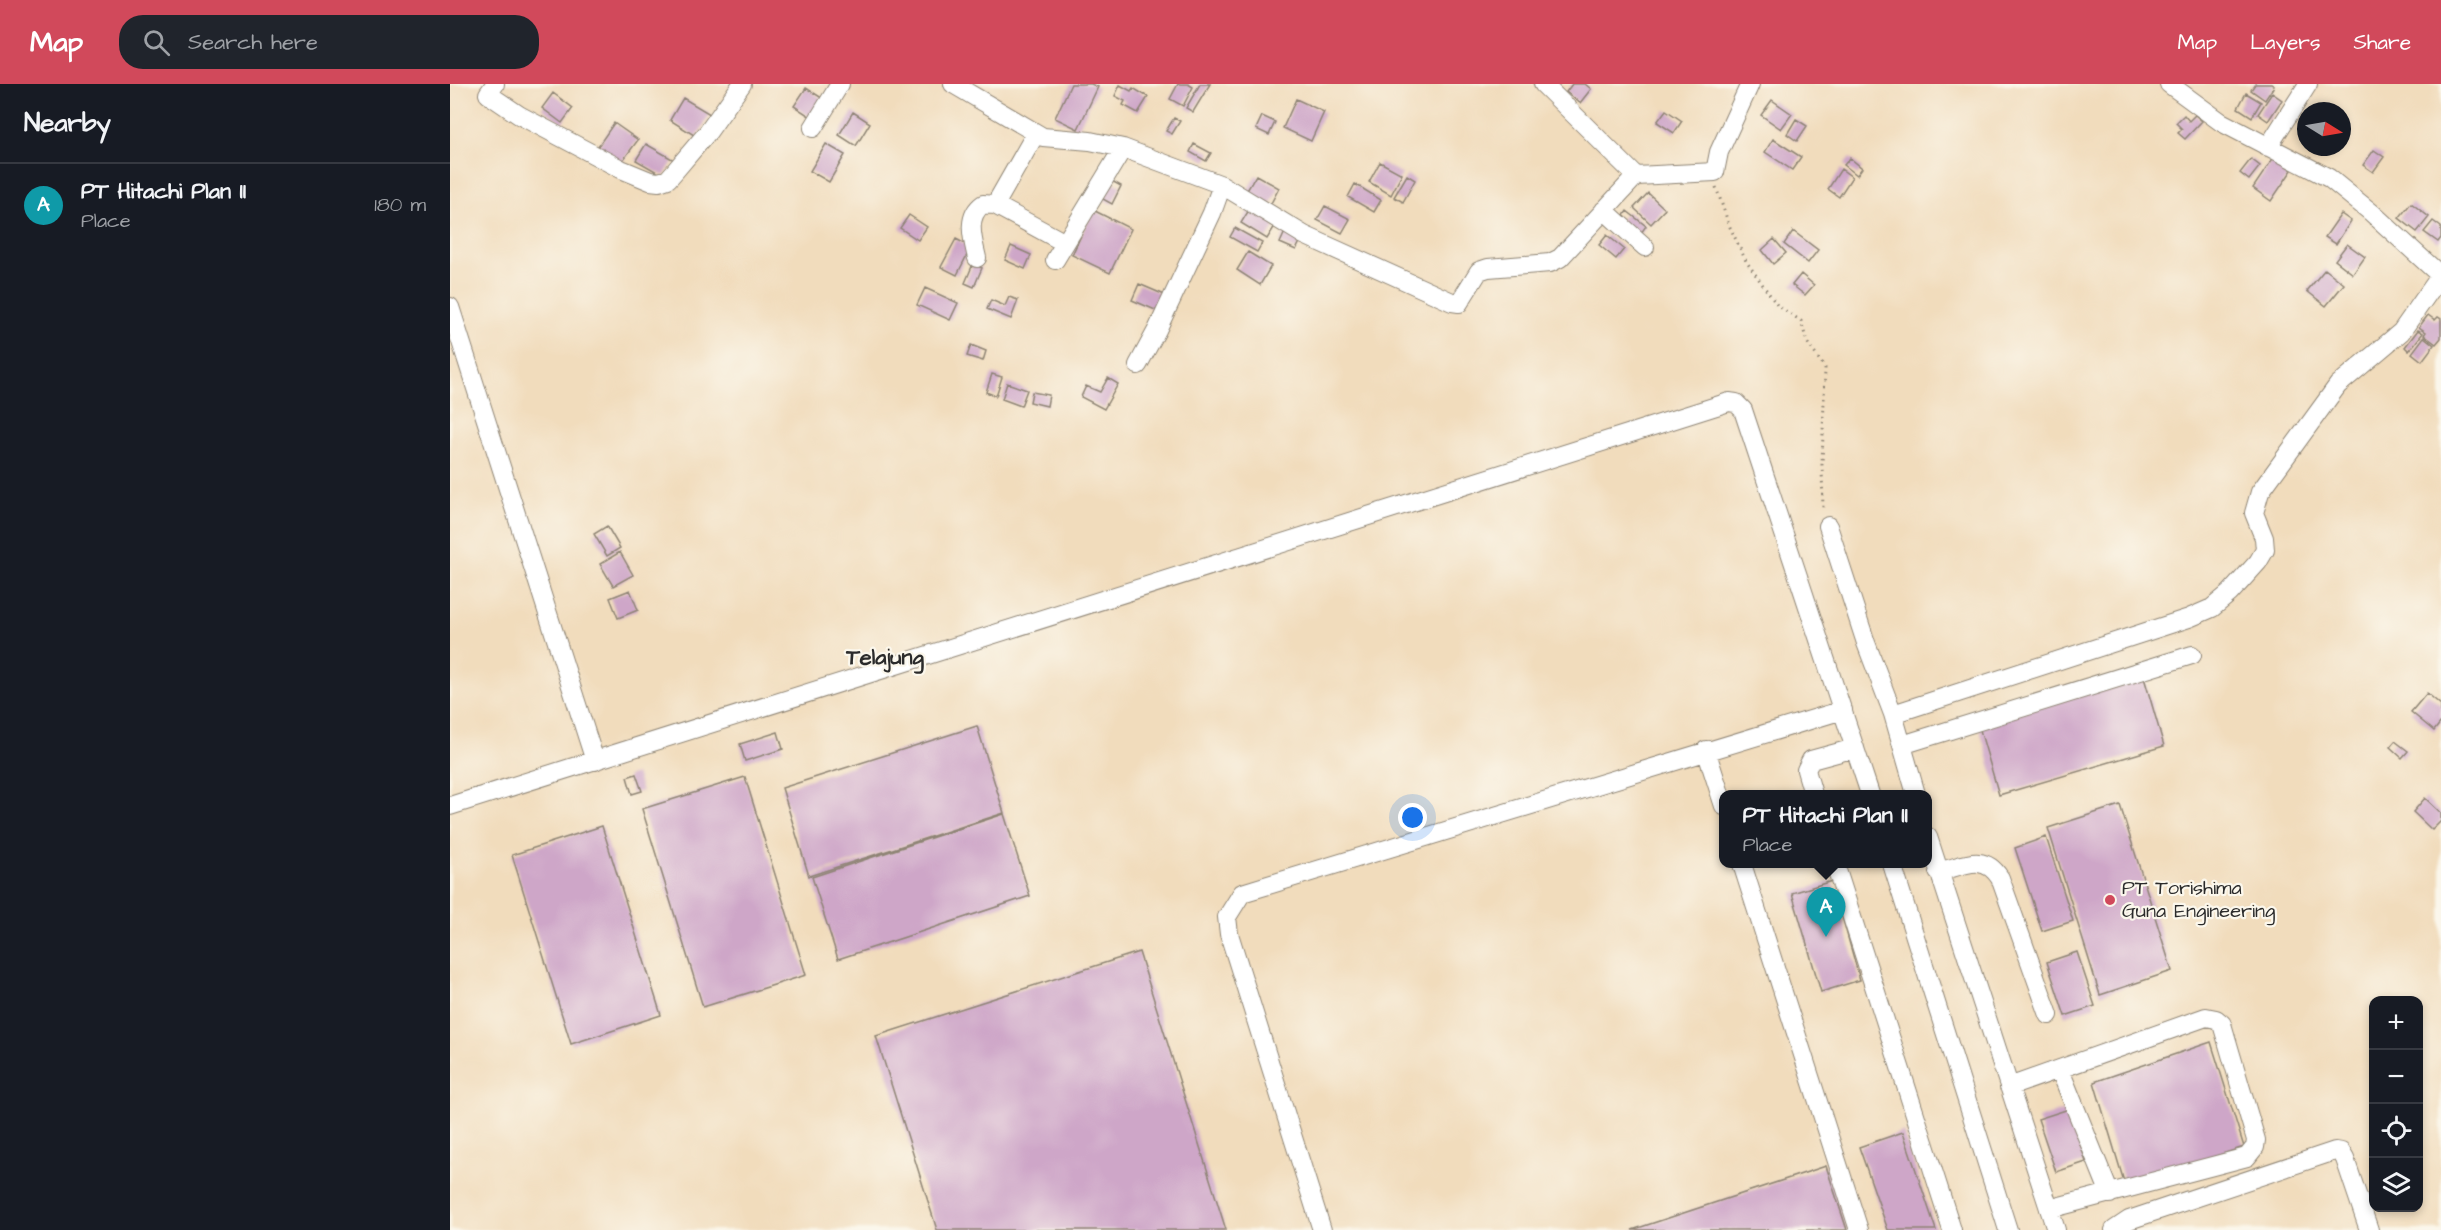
<!DOCTYPE html>
<html lang="en">
<head>
<meta charset="utf-8">
<style>
	:root { --surface:#171b24; --page:#20242c; --text:#f1f3f6; --muted:#9ea1a6; --line:#363941; --accent:#d1495b }
	body { margin:0; font-family:"Architects Daughter",sans-serif; background:var(--page); color:var(--text) }
	.controls { position:absolute; right:18px; bottom:18px; display:grid; overflow:hidden; border-radius:12px; box-shadow:0 3px 9px #0003 }
	.controls button { width:54px; height:54px; display:grid; place-items:center; padding:0; border:0; border-bottom:2px solid var(--line); background:var(--surface); color:var(--text); font:30px sans-serif }
	.compass { position:absolute; left:1847px; top:18px; width:54px; height:54px; border-radius:50%; background:var(--surface); box-shadow:0 3px 9px #0003; rotate:101deg }
	.you { position:absolute; left:963px; top:734px; width:21px; height:21px; margin:-15px; border:4px solid #fff; border-radius:50%; background:#1a73e8; box-shadow:0 0 0 9px #1a73e833 }
	.badge { display:grid; place-items:center; width:39px; height:39px; border-radius:50%; background:var(--accent); color:#fff; font-size:20px; font-weight:700 }
	.pin { position:absolute; translate:-50% -50px; filter:drop-shadow(0 2px 3px #0008) }
	.pin::after { content:''; position:absolute; top:32px; width:21px; height:18px; background:inherit; clip-path:polygon(0 0,100% 0,50% 100%) }
	.popup { position:absolute; left:1269px; top:706px; width:213px; height:78px; box-sizing:border-box; display:grid; place-content:center; border-radius:12px; background:var(--surface); filter:drop-shadow(0 2px 4px #0005); font-size:20px; white-space:nowrap; color:var(--muted) }
	.popup b { font-size:22px; color:var(--text) }
	.popup::after { content:''; position:absolute; left:50%; top:100%; margin-left:-12px; border:12px solid transparent; border-top-color:var(--surface) }
	.list { margin:0; padding:0; list-style:none }
	h2 { display:flex; justify-content:space-between; align-items:center; height:78px; margin:0; padding:0 24px; font-size:26px }
	h2 small { font-size:20px; font-weight:400; color:var(--muted) }
	.list li { display:grid; grid-template-columns:39px 1fr auto; gap:18px; align-items:center; box-sizing:border-box; height:84px; padding:0 24px; border-top:2px solid var(--line) }
	.list b { display:block; font-size:22px; white-space:nowrap }
	.list p { margin:0; font-size:20px; white-space:nowrap; color:var(--muted) }
	.list em { font-size:20px; font-style:normal; color:var(--muted) }
	.icon { flex:none; width:33px; height:33px; fill:none; stroke:currentColor; stroke-width:2; stroke-linecap:round; stroke-linejoin:round }
	.map { position:relative; flex:none; width:1991px; height:1146px; overflow:hidden }
	header { display:flex; align-items:center; gap:36px; box-sizing:border-box; height:84px; padding:0 30px; background:var(--accent); color:#fff }
	header strong { font-size:28px }
	nav { display:flex; gap:33px; margin-inline-start:auto; font-size:21px }
	.search { width:420px; height:54px; background:var(--page); display:flex; align-items:center; gap:15px; box-sizing:border-box; padding:0 21px; border-radius:24px; color:var(--muted); font-size:22px }
	main { display:flex }
	aside { flex:1; background:var(--surface) }
	.map>svg:first-child { display:block }
</style>
</head>
<body>
<header>
<strong>Map</strong>
<div class="search"><svg class="icon" aria-label="search" viewBox="0 0 24 24"><circle cx="10" cy="10" r="6"/><path d="M15 15l6 6"/></svg>Search here</div>
<nav><a>Map</a><a>Layers</a><a>Share</a></nav>
</header>
<main>
<aside>
<h2>Nearby<small></small></h2>
<ul class="list">
<li><span class="badge" style="background:#0f9aa8">A</span><div><b>PT Hitachi Plan II</b><p>Place</p></div><em>180 m</em></li>
</ul>
</aside>
<div class="map">
<svg width="1991" height="1146" viewBox="0 0 1991 1146">
	<rect width="100%" height="100%" fill="#fbf7ec"/>
	<filter id="ink" filterUnits="userSpaceOnUse"><feTurbulence type="fractalNoise" baseFrequency=".0167" numOctaves="2"/><feDisplacementMap in="SourceGraphic" scale="12" xChannelSelector="R" yChannelSelector="G"/><feConvolveMatrix kernelMatrix="1 2 1 2 8 2 1 2 1" color-interpolation-filters="sRGB"/></filter>
	<filter id="wash" filterUnits="userSpaceOnUse"><feTurbulence type="fractalNoise" baseFrequency=".008" numOctaves="4" result="noise"/><feDisplacementMap in="SourceGraphic" scale="24" xChannelSelector="R" yChannelSelector="G"/><feGaussianBlur stdDeviation="1.35" result="paint"/><feColorMatrix in="noise" values="0 0 0 0 0 0 0 0 0 0 0 0 0 0 0 0 0 1.4 0 .05"/><feComposite in="paint" operator="in"/></filter>
	<g filter="url(#wash)">
		<rect width="100%" height="100%" fill="#f1dcbc"/>
		<g id="blocks">
			<path fill="#cea6c8" d="M 621,0 L 641,0 L 648,3 L 628,45 L 605,34 Z
				M 728,0 L 738,0 L 743,3 L 733,22 L 720,15 Z
				M 750,0 L 760,0 L 743,28 L 736,24 Z
				M 1122,0 L 1135,0 L 1141,5 L 1130,19 L 1116,8 Z
				M 1805,0 L 1821,0 L 1824,2 L 1815,16 L 1801,6 Z
				M 670,1 L 681,7 L 683,4 L 698,13 L 688,29 L 673,21 L 675,17 L 665,12 Z
				M 356,4 L 375,16 L 364,35 L 344,22 Z
				M 103,9 L 123,24 L 112,39 L 92,24 Z
				M 1796,9 L 1811,18 L 1802,33 L 1788,24 Z
				M 1822,9 L 1832,16 L 1818,37 L 1808,30 Z
				M 233,14 L 260,30 L 247,53 L 220,36 Z
				M 846,15 L 874,28 L 861,57 L 833,44 Z
				M 1322,16 L 1342,30 L 1331,45 L 1311,31 Z
				M 1216,26 L 1232,37 L 1224,49 L 1207,38 Z
				M 403,28 L 420,39 L 406,62 L 389,51 Z
				M 1734,31 L 1739,37 L 1745,31 L 1752,37 L 1735,55 L 1728,49 L 1732,45 L 1726,39 Z
				M 812,32 L 825,38 L 819,51 L 806,45 Z
				M 724,34 L 730,37 L 722,50 L 716,47 Z
				M 1346,35 L 1357,42 L 1347,57 L 1337,50 Z
				M 164,39 L 188,56 L 171,79 L 148,62 Z
				M 1323,55 L 1351,73 L 1342,86 L 1315,68 Z
				M 196,60 L 224,76 L 214,92 L 186,76 Z
				M 376,60 L 395,71 L 379,98 L 360,87 Z
				M 744,60 L 761,69 L 756,77 L 740,68 Z
				M 1924,66 L 1934,73 L 1923,88 L 1913,81 Z
				M 1824,73 L 1842,86 L 1821,117 L 1803,104 Z
				M 1400,74 L 1412,84 L 1407,91 L 1394,81 Z
				M 1801,75 L 1810,82 L 1799,96 L 1790,89 Z
				M 930,78 L 952,90 L 941,111 L 919,98 Z
				M 1391,85 L 1402,93 L 1389,113 L 1378,105 Z
				M 806,91 L 829,104 L 819,123 L 795,110 Z
				M 957,91 L 965,96 L 953,118 L 944,113 Z
				M 660,96 L 671,102 L 662,120 L 651,114 Z
				M 905,100 L 931,116 L 924,128 L 898,113 Z
				M 1198,109 L 1215,125 L 1201,140 L 1184,124 Z
				M 1961,119 L 1979,133 L 1967,148 L 1949,134 Z
				M 802,121 L 828,137 L 817,155 L 791,139 Z
				M 875,122 L 900,135 L 892,149 L 867,136 Z
				M 643,126 L 681,145 L 660,189 L 622,171 Z
				M 1177,127 L 1196,142 L 1189,152 L 1170,137 Z
				M 1891,130 L 1901,137 L 1886,160 L 1875,153 Z
				M 459,131 L 477,143 L 468,156 L 450,144 Z
				M 1983,137 L 1991,143 L 1991,154 L 1988,158 L 1974,148 Z
				M 785,144 L 812,159 L 807,168 L 780,153 Z
				M 1343,147 L 1368,166 L 1358,179 L 1334,160 Z
				M 835,148 L 851,156 L 846,166 L 830,159 Z
				M 1157,151 L 1174,165 L 1166,175 L 1149,161 Z
				M 506,155 L 521,163 L 507,191 L 491,183 Z
				M 1324,155 L 1336,169 L 1323,180 L 1312,166 Z
				M 1897,160 L 1915,173 L 1903,190 L 1885,176 Z
				M 561,162 L 581,171 L 575,185 L 555,176 Z
				M 798,168 L 821,182 L 810,201 L 787,186 Z
				M 523,180 L 532,184 L 524,203 L 515,199 Z
				M 1875,185 L 1894,200 L 1876,222 L 1857,207 Z
				M 1351,190 L 1364,201 L 1355,211 L 1342,201 Z
				M 689,200 L 717,212 L 710,228 L 682,216 Z
				M 475,204 L 508,219 L 500,236 L 467,221 Z
				M 559,213 L 568,216 L 561,235 L 537,225 L 541,216 L 555,222 Z
				M 1978,231 L 1985,236 L 1988,233 L 1991,235 L 1991,254 L 1986,260 L 1974,251 L 1976,248 L 1969,243 Z
				M 1968,246 L 1973,249 L 1959,267 L 1955,263 Z
				M 1974,253 L 1984,261 L 1972,277 L 1962,269 Z
				M 521,261 L 536,267 L 533,277 L 517,272 Z
				M 542,290 L 552,293 L 546,312 L 536,308 Z
				M 658,294 L 668,300 L 654,325 L 631,313 L 636,302 L 650,308 Z
				M 557,299 L 577,306 L 571,322 L 552,315 Z
				M 582,308 L 599,311 L 597,322 L 580,318 Z
				M 157,442 L 170,464 L 157,472 L 144,450 Z
				M 170,468 L 183,491 L 163,502 L 150,480 Z
				M 180,506 L 188,526 L 168,534 L 160,514 Z
				M 1693,590 L 1714,662 L 1549,711 L 1528,639 Z
				M 1977,609 L 1991,621 L 1991,638 L 1984,647 L 1961,628 Z
				M 527,642 L 554,729 L 359,792 L 332,704 Z
				M 328,648 L 333,665 L 295,677 L 290,660 Z
				M 1945,657 L 1958,667 L 1952,674 L 1940,663 Z
				M 186,690 L 192,707 L 182,710 L 177,693 Z
				M 295,693 L 356,891 L 253,923 L 192,725 Z
				M 1975,714 L 1991,729 L 1991,737 L 1982,746 L 1963,728 Z
				M 1670,721 L 1722,887 L 1650,911 L 1598,744 Z
				M 554,730 L 580,812 L 388,875 L 362,793 Z
				M 152,742 L 211,931 L 121,960 L 62,771 Z
				M 1596,753 L 1623,837 L 1592,847 L 1565,764 Z
				M 1382,797 L 1410,896 L 1371,908 L 1342,809 Z
				M 689,868 L 776,1146 L 487,1146 L 426,952 Z
				M 1627,868 L 1645,922 L 1615,932 L 1597,878 Z
				M 1761,958 L 1794,1063 L 1675,1101 L 1644,998 Z
				M 1619,1025 L 1636,1078 L 1606,1088 L 1588,1035 Z
				M 1453,1048 L 1486,1146 L 1438,1146 L 1409,1063 Z
				M 1376,1082 L 1397,1146 L 1182,1146 Z"/>
		</g>
	</g>
	<g filter="url(#ink)">
		<use href="#blocks" fill-opacity="0" stroke="#8e8474" stroke-width="1.5"/>
		<g fill="none" stroke-linecap="round" stroke-linejoin="round">
			<defs>
				<path id="minor" d="M 45,0 L 38,10 L 69,31 L 171,85 L 200,97 L 209,98 L 218,95 L 225,87 L 258,48 L 292,0
					M 503,0 L 593,53 L 640,57 L 673,64 L 772,101 L 854,151 L 1002,218 L 1009,219 L 1029,187 L 1038,184 L 1100,179 L 1110,174 L 1186,92 L 1265,88 L 1269,68 L 1300,0
					M 1093,0 L 1186,92
					M 1719,0 L 1771,38 L 1879,94 L 1922,129 L 1991,192
					M 363,44 L 390,0
					M 1818,63 L 1858,0
					M 545,121 L 586,49
					M 1154,126 L 1195,163
					M 527,174 C 523,156 515,133 533,120 L 545,121 L 615,159
					M 605,176 L 673,64
					M 0,223 L 145,677
					M 688,281 L 707,246 L 762,129 L 772,101
					M 1378,442 L 1416,559 L 1443,630 L 1466,710
					M 1443,630 L 1739,534 L 1762,524 L 1780,509 L 1808,478 L 1815,466 L 1814,454 L 1804,429 L 1810,408 L 1888,301 L 1951,248 L 1991,191
					M 1452,661 L 1742,571
					M 1256,666 L 1274,722
					M 1363,710 L 1356,686 L 1361,676 L 1405,664
					M 0,722 L 1279,318 L 1286,319 L 1293,326 L 1420,710
					M 1478,753 L 1606,1146
					M 1292,780 L 1409,1146
					M 1385,780 L 1502,1146
					M 1442,780 L 1558,1146
					M 1488,788 C 1513,782 1534,768 1550,794 L 1599,931
					M 1610,986 L 1660,1110
					M 1559,1003 L 1756,933 L 1766,935 L 1772,940 L 1806,1056 L 1805,1063 L 1797,1073 L 1599,1125
					M 872,1146 L 779,850 L 777,833 L 792,809 L 1393,626
					M 1664,1146 L 1679,1136 L 1885,1067 L 1891,1068 L 1895,1075 L 1919,1146"/>
			</defs>
			<use href="#minor" stroke="#8e8474" stroke-width="20"/>
			<path stroke="#8e8474" stroke-width="3" stroke-dasharray="1.5 4.5" stroke-linecap="butt" d="M 1266,103 L 1279,141 L 1296,177 L 1327,221 L 1351,237 L 1357,258 L 1375,284 L 1372,381 L 1373,426"/>
			<use href="#minor" stroke="#fff" stroke-width="18"/>
		</g>
	</g>
	<circle fill="#d1495b" stroke="#fbf7ec" stroke-width="2" cx="1660" cy="816" r="6"/>
	<g text-anchor="middle" dominant-baseline="central" stroke-width="4.5" stroke-linejoin="round" paint-order="stroke">
		<g font-size="20" fill="#2b2b2b" stroke="#fbf7ec" text-anchor="start">
			<text x="1672" y="804">PT Torishima<tspan x="1672" dy="23">Guna Engineering</tspan></text>
		</g>
		<g font-size="22" font-weight="bold" fill="#2b2b2b" stroke="#fbf7ec">
			<text x="435" y="573">Telajung</text>
		</g>
	</g>
</svg>
<div class="controls">
<button>+</button>
<button>−</button>
<button><svg class="icon" aria-label="locate" viewBox="0 0 24 24"><circle cx="12" cy="12" r="6"/><path d="M12 2v4M12 18v4M2 12h4M18 12h4"/></svg></button>
<button><svg class="icon" aria-label="layers" viewBox="0 0 24 24"><path d="M12 4l9 5-9 5-9-5zM3 14l9 5 9-5"/></svg></button>
</div>
<svg class="compass" viewBox="-18 -18 36 36"><path d="M0-13l5 13h-10z" fill="#e53935"/><path d="M0 13l5-13h-10z" fill="#9ea1a6"/></svg>
<div class="you"></div>
<div class="pin badge" style="left:1376px;top:853px;background:#0f9aa8">A</div>
<div class="popup"><b>PT Hitachi Plan II</b>Place</div>
</div>
</main>
</body>
</html>
